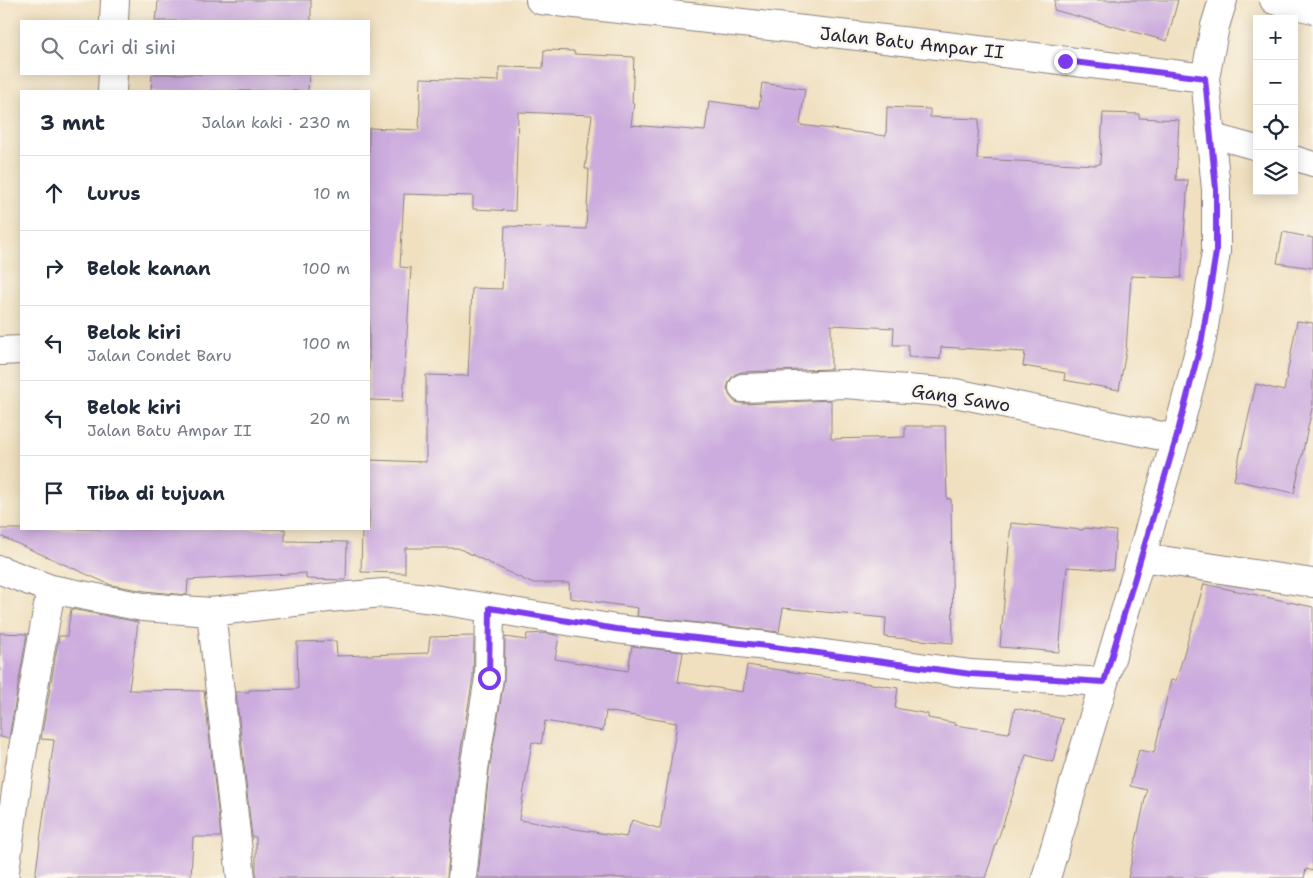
<!DOCTYPE html>
<html lang="id">
<head>
<meta charset="utf-8">
<style>
	:root { --surface:#fff; --page:#f2f2f3; --text:#1f2937; --muted:#747a83; --line:#e0e1e3 }
	body { margin:0; font-family:"Shantell Sans",sans-serif; background:var(--page); color:var(--text) }
	.controls { position:absolute; right:15px; top:15px; display:grid; overflow:hidden; border-radius:0px; box-shadow:0 2px 12px #0003 }
	.controls button { width:45px; height:45px; display:grid; place-items:center; padding:0; border:0; border-bottom:1px solid var(--line); background:var(--surface); color:var(--text); font:25px sans-serif }
	.stop { position:absolute; width:15px; height:15px; margin:-11px; border:4px solid #7c3aed; border-radius:50%; background:#fff }
	.stop.end { background:#7c3aed; border-color:#fff; box-shadow:0 1px 5px #0008 }
	.list { margin:0; padding:0; list-style:none }
	h2 { display:flex; justify-content:space-between; align-items:center; height:65px; margin:0; padding:0 20px; font-size:21px }
	h2 small { font-size:16px; font-weight:400; color:var(--muted) }
	.list li { display:grid; grid-template-columns:32px 1fr auto; gap:15px; align-items:center; box-sizing:border-box; height:75px; padding:0 20px; border-top:1px solid var(--line) }
	.list b { display:block; font-size:19px; white-space:nowrap }
	.list p { margin:0; font-size:16px; white-space:nowrap; color:var(--muted) }
	.list em { font-size:16px; font-style:normal; color:var(--muted) }
	.icon { flex:none; width:28px; height:28px; fill:none; stroke:currentColor; stroke-width:2; stroke-linecap:round; stroke-linejoin:round }
	.map { position:relative; flex:none; width:1313px; height:878px; overflow:hidden }
	.search { position:absolute; background:var(--surface); box-shadow:0 2px 12px #0003; left:20px; top:20px; width:350px; height:55px; display:flex; align-items:center; gap:12px; box-sizing:border-box; padding:0 18px; border-radius:0px; color:var(--muted); font-size:19px }
	.panel { position:absolute; background:var(--surface); box-shadow:0 2px 12px #0003; left:20px; top:90px; width:350px; height:440px; border-radius:0px }
	.map>svg:first-child { display:block }
</style>
</head>
<body>
<div class="map">
<svg width="1313" height="878" viewBox="0 0 1313 878">
	<rect width="100%" height="100%" fill="#fbf7ec"/>
	<filter id="ink" filterUnits="userSpaceOnUse"><feTurbulence type="fractalNoise" baseFrequency=".02" numOctaves="2"/><feDisplacementMap in="SourceGraphic" scale="10" xChannelSelector="R" yChannelSelector="G"/><feConvolveMatrix kernelMatrix="1 2 1 2 8 2 1 2 1" color-interpolation-filters="sRGB"/></filter>
	<filter id="wash" filterUnits="userSpaceOnUse"><feTurbulence type="fractalNoise" baseFrequency=".0096" numOctaves="4" result="noise"/><feDisplacementMap in="SourceGraphic" scale="20" xChannelSelector="R" yChannelSelector="G"/><feGaussianBlur stdDeviation="1.12" result="paint"/><feColorMatrix in="noise" values="0 0 0 0 0 0 0 0 0 0 0 0 0 0 0 0 0 1.4 0 .05"/><feComposite in="paint" operator="in"/></filter>
	<g filter="url(#wash)">
		<rect width="100%" height="100%" fill="#f0e0c0"/>
		<g id="blocks">
			<path fill="#ccacde" fill-rule="evenodd" d="M 158,0 L 311,0 L 311,21 L 155,21 L 156,13 L 157,13 Z
				M 1055,0 L 1178,0 L 1167,41 L 1054,10 Z
				M 544,50 L 574,51 L 574,54 L 634,57 L 632,103 L 634,103 L 631,125 L 705,131 L 709,101 L 759,108 L 762,83 L 805,89 L 800,125 L 886,136 L 887,107 L 930,109 L 930,117 L 979,119 L 977,159 L 1096,165 L 1100,164 L 1103,113 L 1139,114 L 1139,118 L 1179,120 L 1176,180 L 1188,180 L 1181,278 L 1131,276 L 1126,351 L 1119,390 L 1064,380 L 1065,373 L 1023,366 L 1025,352 L 941,347 L 940,359 L 908,357 L 908,345 L 893,345 L 894,328 L 831,325 L 831,369 L 742,372 L 734,375 L 729,381 L 727,389 L 730,396 L 735,402 L 743,404 L 831,400 L 831,439 L 905,437 L 905,426 L 945,426 L 947,499 L 951,499 L 953,643 L 885,637 L 886,618 L 783,608 L 779,632 L 637,616 L 638,608 L 570,598 L 569,583 L 531,583 L 458,548 L 405,548 L 405,573 L 361,572 L 362,529 L 369,529 L 369,460 L 426,462 L 426,375 L 468,376 L 472,288 L 502,289 L 505,226 L 586,229 L 589,169 L 585,169 L 592,115 L 518,112 L 515,211 L 473,209 L 473,196 L 404,194 L 400,267 L 411,268 L 403,401 L 369,400 L 369,128 L 419,130 L 421,78 L 499,81 L 499,67 L 543,68 Z
				M 152,74 L 309,74 L 308,91 L 151,91 Z
				M 1283,232 L 1313,238 L 1313,268 L 1277,263 Z
				M 1297,321 L 1313,323 L 1313,404 L 1294,493 L 1234,480 L 1256,384 L 1284,391 Z
				M 1011,523 L 1083,530 L 1084,528 L 1116,531 L 1113,570 L 1067,567 L 1059,652 L 1000,647 Z
				M 0,529 L 285,529 L 285,541 L 347,542 L 346,580 L 306,579 L 306,573 L 188,580 L 187,595 L 145,591 L 111,585 L 0,536 Z
				M 1204,584 L 1313,607 L 1313,871 L 1306,869 L 1304,878 L 1128,878 L 1147,790 L 1130,786 L 1139,750 L 1154,753 L 1171,680 L 1176,681 Z
				M 71,609 L 138,622 L 129,690 L 204,691 L 221,837 L 193,837 L 191,878 L 35,878 L 54,740 L 41,739 L 59,636 L 67,636 Z
				M 0,633 L 27,634 L 9,738 L 0,737 Z
				M 547,633 L 559,636 L 555,659 L 628,671 L 632,646 L 683,652 L 678,682 L 743,692 L 747,665 L 898,688 L 895,708 L 928,714 L 928,718 L 955,723 L 955,725 L 1009,733 L 1015,708 L 1063,719 L 1053,762 L 1026,755 L 985,878 L 478,878 L 489,771 L 504,680 L 505,637 L 526,640 L 527,634 ZM 606,711 L 677,723 L 660,829 L 632,820 L 626,837 L 519,820 L 532,742 L 541,744 L 545,721 L 603,731 Z
				M 474,636 L 473,677 L 458,767 L 447,878 L 256,878 L 256,837 L 252,837 L 236,692 L 249,692 L 249,690 L 298,689 L 297,642 L 336,641 L 337,656 L 428,653 L 430,637 Z"/>
		</g>
	</g>
	<g filter="url(#ink)">
		<use href="#blocks" fill-opacity="0" stroke="#89817e" stroke-width="1"/>
		<g fill="none" stroke-linecap="round" stroke-linejoin="round">
			<defs>
				<path id="service" d="M 1210,135 L 1257,148
					M 1294,158 L 1313,164"/>
				<path id="minor" d="M 540,0 L 946,46 L 1205,78
					M 1274,0 L 1313,9
					M 114,21 L 115,0
					M 112,91 L 113,74
					M 0,351 L 21,350
					M 743,388 L 845,384 L 955,393 L 1176,439
					M 1141,557 L 1313,583
					M 0,570 L 51,589 L 143,607 L 211,612 L 328,598 L 383,593 L 434,599 L 616,629 L 767,646 L 971,674 L 1104,682
					M 211,612 L 241,878
					M 4,878 L 18,777 L 51,589
					M 462,878 L 474,769 L 489,678 L 490,608
					M 1046,878 L 1176,439 L 1202,339 L 1216,252 L 1216,189 L 1205,78 L 1215,26 L 1223,0"/>
			</defs>
			<use href="#service" stroke="#89817e" stroke-width="26"/>
			<use href="#minor" stroke="#89817e" stroke-width="30"/>
			<use href="#service" stroke="#fff" stroke-width="24"/>
			<use href="#minor" stroke="#fff" stroke-width="28"/>
		</g>
	</g>
	<g fill="none" stroke-linecap="round" stroke-linejoin="round" filter="url(#ink)">
		<path stroke="#7c3aed" stroke-width="6" d="M 489,678 L 490,608 L 616,629 L 767,646 L 971,674 L 1104,682 L 1176,439 L 1202,339 L 1216,252 L 1216,189 L 1205,78 L 1065,61"/>
	</g>
	<g text-anchor="middle" dominant-baseline="central" stroke-width="5" stroke-linejoin="round" paint-order="stroke">
		<g font-size="18" fill="#22223b" stroke="#fbf7ec">
			<text transform="translate(912 43) rotate(6)">Jalan Batu Ampar II</text>
			<text transform="translate(961 398) rotate(9)">Gang Sawo</text>
		</g>
	</g>
</svg>
<div class="controls">
<button>+</button>
<button>−</button>
<button><svg class="icon" aria-label="locate" viewBox="0 0 24 24"><circle cx="12" cy="12" r="6"/><path d="M12 2v4M12 18v4M2 12h4M18 12h4"/></svg></button>
<button><svg class="icon" aria-label="layers" viewBox="0 0 24 24"><path d="M12 4l9 5-9 5-9-5zM3 14l9 5 9-5"/></svg></button>
</div>
<div class="stop" style="left:489px;top:678px"></div>
<div class="stop end" style="left:1065px;top:61px"></div>
<div class="search"><svg class="icon" aria-label="search" viewBox="0 0 24 24"><circle cx="10" cy="10" r="6"/><path d="M15 15l6 6"/></svg>Cari di sini</div>
<section class="panel">
<h2>3 mnt<small>Jalan kaki · 230 m</small></h2>
<ul class="list">
<li><svg class="icon" aria-label="ahead" viewBox="0 0 24 24"><path d="M12 20V5M6 11l6-6 6 6"/></svg><div><b>Lurus</b></div><em>10 m</em></li>
<li><svg class="icon" aria-label="right" viewBox="0 0 24 24"><path d="M7 20v-9h11M14 6l5 5-5 5"/></svg><div><b>Belok kanan</b></div><em>100 m</em></li>
<li><svg class="icon" aria-label="left" viewBox="0 0 24 24"><path d="M17 20v-9H6M10 6l-5 5 5 5"/></svg><div><b>Belok kiri</b><p>Jalan Condet Baru</p></div><em>100 m</em></li>
<li><svg class="icon" aria-label="left" viewBox="0 0 24 24"><path d="M17 20v-9H6M10 6l-5 5 5 5"/></svg><div><b>Belok kiri</b><p>Jalan Batu Ampar II</p></div><em>20 m</em></li>
<li><svg class="icon" aria-label="arrive" viewBox="0 0 24 24"><path d="M6 21V4h12l-3 4 3 4H6"/></svg><div><b>Tiba di tujuan</b></div></li>
</ul>
</section>
</div>
</body>
</html>
